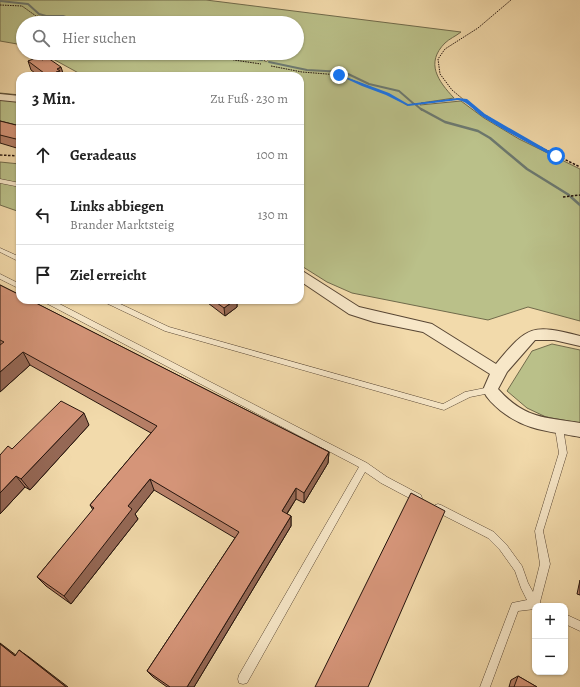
<!DOCTYPE html>
<html lang="de">
<head>
<meta charset="utf-8">
<style>
	:root { --surface:#fff; --page:#f2f2f2; --text:#222; --muted:#767676; --line:#e0e0e0 }
	body { margin:0; font-family:Alegreya,serif; background:var(--page); color:var(--text) }
	.controls { position:absolute; right:12px; bottom:12px; display:grid; overflow:hidden; border-radius:8px; box-shadow:0 1px 3px #0004 }
	.controls button { width:36px; height:36px; display:grid; place-items:center; padding:0; border:0; border-bottom:1px solid var(--line); background:var(--surface); color:var(--text); font:20px sans-serif }
	.stop { position:absolute; width:12px; height:12px; margin:-9px; border:3px solid #1a73e8; border-radius:50%; background:#fff }
	.stop.end { background:#1a73e8; border-color:#fff; box-shadow:0 1px 4px #0008 }
	.list { margin:0; padding:0; list-style:none }
	h2 { display:flex; justify-content:space-between; align-items:center; height:52px; margin:0; padding:0 16px; font-size:17px }
	h2 small { font-size:13px; font-weight:400; color:var(--muted) }
	.list li { display:grid; grid-template-columns:26px 1fr auto; gap:12px; align-items:center; box-sizing:border-box; height:60px; padding:0 16px; border-top:1px solid var(--line) }
	.list b { display:block; font-size:15px; white-space:nowrap }
	.list p { margin:0; font-size:13px; white-space:nowrap; color:var(--muted) }
	.list em { font-size:13px; font-style:normal; color:var(--muted) }
	.icon { flex:none; width:22px; height:22px; fill:none; stroke:currentColor; stroke-width:2; stroke-linecap:round; stroke-linejoin:round }
	.map { position:relative; flex:none; width:580px; height:687px; overflow:hidden }
	.search { position:absolute; background:var(--surface); box-shadow:0 1px 3px #0004; left:16px; top:16px; width:288px; height:44px; display:flex; align-items:center; gap:10px; box-sizing:border-box; padding:0 14px; border-radius:22px; color:var(--muted); font-size:15px }
	.panel { position:absolute; background:var(--surface); box-shadow:0 1px 3px #0004; left:16px; top:72px; width:288px; height:232px; border-radius:12px }
	.map>svg:first-child { display:block }
</style>
</head>
<body>
<div class="map">
<svg width="580" height="687" viewBox="0 0 580 687">
	<rect width="100%" height="100%" fill="#f2daab"/>
	<filter id="stains"><feTurbulence type="fractalNoise" baseFrequency=".005" numOctaves="4"/><feColorMatrix values="0 0 0 0 .2 0 0 0 0 .09 0 0 0 0 .02 0 0 0 .5 -.17"/></filter>
	<radialGradient id="worn" r=".72"><stop offset=".6" stop-color="#630" stop-opacity="0"/><stop offset="1" stop-color="#630" stop-opacity=".3"/></radialGradient>
	<path fill="#bac089" stroke="#706a4b" d="M 0,0 L 206,0 L 461,32 C 456,36 449,39 445,43 C 425,63 438,81 454,98 L 421,103 L 420,105 L 461,101 L 484,118 L 519,139 L 580,169 L 580,321 L 528,307 L 488,320 L 352,293 L 327,282 L 300,265 L 300,76 L 84,76 L 53,59 L 52,53 L 297,53 L 297,23 L 23,23 L 23,45 L 0,41 Z
		M 0,93 L 20,95 L 20,132 L 0,125 Z
		M 0,162 L 20,164 L 20,212 L 0,205 Z
		M 552,344 L 580,350 L 580,423 L 546,417 L 527,408 L 507,391 L 532,351 Z"/>
	<g fill="none" stroke-linecap="round" stroke-linejoin="round">
		<path stroke="#6c786f" stroke-width="2" d="M 0,1 L 28,4 L 39,14 L 46,16 L 63,16 L 82,23
			M 226,53 L 262,60
			M 269,62 L 307,70 L 344,72 L 369,84 L 399,91 L 414,104
			M 416,105 L 422,110"/>
		<path stroke="#6c786f" stroke-width="2.5" d="M 421,109 L 445,122 L 478,131 L 490,138 L 527,169 L 569,195
			M 571,197 L 580,205"/>
		<defs>
			<path id="lane" d="M 266,58 L 267,58 L 269,59 L 267,61 L 265,61 Z
				M 0,179 L 20,183 L 20,187 L 0,183 Z
				M 0,248 L 20,257 L 20,262 L 0,252 Z
				M 0,274 L 20,284 L 20,289 L 0,279 Z
				M 43,300 L 52,300 L 367,463 L 387,477 L 421,495 L 422,498 L 421,501 L 418,502 L 415,501 L 381,483 L 365,472 L 247,683 L 243,684 L 239,683 L 238,679 L 239,675 L 359,467 L 44,302 Z
				M 103,300 L 112,300 L 169,327 L 443,404 L 465,392 L 490,387 L 493,388 L 494,390 L 493,392 L 490,393 L 470,397 L 444,410 L 165,331 L 104,302 Z
				M 559,425 L 562,426 L 563,428 L 567,453 L 543,531 L 550,564 L 540,602 L 542,605 L 541,606 L 535,606 L 535,609 L 518,611 L 490,687 L 480,687 L 512,603 L 527,600 L 521,588 L 515,571 L 500,550 L 488,538 L 435,511 L 434,508 L 435,505 L 438,504 L 441,505 L 494,532 L 506,544 L 522,566 L 528,583 L 533,592 L 540,564 L 535,531 L 559,453 L 555,428 L 556,426 Z
				M 565,614 L 580,621 L 580,631 L 565,624 Z"/>
			<path id="street" d="M 0,94 L 20,96 L 20,102 L 0,100 Z
				M 300,271 L 304,272 L 359,307 L 432,324 L 496,364 C 528,325 532,324 580,336 L 580,346 L 554,340 L 535,340 L 507,372 L 498,389 C 525,419 544,417 580,423 L 580,437 C 549,431 527,431 501,411 C 494,405 487,399 483,390 L 490,374 L 423,332 L 374,322 L 349,314 L 300,281 Z"/>
		</defs>
		<use href="#lane" stroke="#584634" stroke-width="1"/>
		<use href="#street" stroke="#584634" stroke-width="2"/>
		<path stroke="#25140d" stroke-width="1" stroke-dasharray="1.5 1" stroke-linecap="butt" d="M 0,5 L 22,6 L 36,16 L 59,19 L 72,23
			M 214,53 L 234,60 L 261,64
			M 271,66 L 302,72 L 339,75 L 387,94 L 407,105 L 458,99 L 463,100
			M 476,110 L 452,90 L 440,74 L 438,59 L 445,49 L 478,28 L 511,0"/>
		<path stroke="#25140d" stroke-width="1.5" stroke-dasharray="2.5 1.5" stroke-linecap="butt" d="M 475,109 L 520,137 L 580,167
			M 0,155 L 20,156
			M 563,197 L 580,195"/>
		<use href="#lane" fill="#f7e7c8" fill-rule="evenodd"/>
		<use href="#street" fill="#f7e7c8" fill-rule="evenodd"/>
	</g>
	<path fill="#b78068" stroke="#25140d" d="M 42,60 L 64,76 L 39,76 L 31,70 L 28,61 Z
		M 0,121 L 20,126 L 20,149 L 0,143 Z
		M 0,285 L 329,452 L 328,463 L 304,503 L 296,499 L 287,514 L 291,516 L 291,526 L 194,687 L 167,687 L 153,677 L 147,671 L 235,538 L 154,490 L 135,514 L 138,519 L 71,604 L 46,586 L 37,577 L 93,510 L 90,505 L 151,433 L 30,365 L 0,392 Z
		M 204,300 L 237,300 L 237,307 L 225,316 Z
		M 89,425 L 30,490 L 25,487 L 0,514 L 0,455 L 12,449 Z
		M 580,580 L 580,595 L 577,594 Z
		M 518,676 L 537,687 L 509,687 L 511,680 Z"/>
	<path fill="#956855" stroke="#25140d" d="M 61,67 L 64,76 L 57,76 L 56,72 L 57,69 Z
		M 235,300 L 237,300 L 237,307 L 225,316 L 224,308 Z
		M 23,352 L 30,365 L 0,392 L 0,372 Z
		M 84,413 L 89,425 L 30,490 L 21,479 Z
		M 329,452 L 328,463 L 304,503 L 304,493 Z
		M 16,476 L 25,487 L 0,514 L 0,493 Z
		M 150,479 L 154,490 L 135,514 L 138,519 L 71,604 L 64,596 L 128,506 Z
		M 296,488 L 296,499 L 282,521 L 282,511 Z
		M 291,516 L 291,526 L 194,687 L 187,687 Z
		M 0,643 L 25,662 L 15,656 L 0,644 Z
		M 19,650 L 29,657 L 68,687 L 66,687 Z"/>
	<path fill="#d59579" stroke="#25140d" d="M 39,57 L 42,60 L 48,58 L 61,67 L 57,69 L 60,71 L 56,72 L 59,76 L 48,76 L 28,61 Z
		M 0,121 L 20,126 L 20,140 L 0,135 Z
		M 0,285 L 20,295 L 20,300 L 30,300 L 329,452 L 304,493 L 296,488 L 282,511 L 291,516 L 187,687 L 170,687 L 147,671 L 239,532 L 150,479 L 128,506 L 132,509 L 64,596 L 37,577 L 94,508 L 90,505 L 157,426 L 23,352 L 0,372 L 0,345 L 4,342 L 0,340 Z
		M 213,300 L 235,300 L 224,308 Z
		M 61,401 L 84,413 L 21,479 L 16,476 L 0,493 L 0,455 L 8,446 L 12,449 Z
		M 411,493 L 445,511 L 368,687 L 315,687 Z
		M 0,644 L 15,656 L 19,650 L 66,687 L 0,687 Z
		M 518,676 L 537,687 L 514,687 Z"/>
	<path fill="#1a73e8" d="M 338,74 L 389,93 L 408,104 L 458,98 L 467,99 L 485,114 L 558,156 L 554,157 C 530,144 506,132 483,117 C 475,112 469,102 458,100 L 408,106 L 386,95 L 362,86 L 338,75 Z"/>
	<rect width="100%" height="100%" filter="url(#stains)"/>
	<rect width="100%" height="100%" fill="url(#worn)"/>
</svg>
<div class="controls">
<button>+</button>
<button>−</button>
</div>
<div class="stop" style="left:556px;top:156px"></div>
<div class="stop end" style="left:339px;top:75px"></div>
<div class="search"><svg class="icon" aria-label="search" viewBox="0 0 24 24"><circle cx="10" cy="10" r="6"/><path d="M15 15l6 6"/></svg>Hier suchen</div>
<section class="panel">
<h2>3 Min.<small>Zu Fuß · 230 m</small></h2>
<ul class="list">
<li><svg class="icon" aria-label="ahead" viewBox="0 0 24 24"><path d="M12 20V5M6 11l6-6 6 6"/></svg><div><b>Geradeaus</b></div><em>100 m</em></li>
<li><svg class="icon" aria-label="left" viewBox="0 0 24 24"><path d="M17 20v-9H6M10 6l-5 5 5 5"/></svg><div><b>Links abbiegen</b><p>Brander Marktsteig</p></div><em>130 m</em></li>
<li><svg class="icon" aria-label="arrive" viewBox="0 0 24 24"><path d="M6 21V4h12l-3 4 3 4H6"/></svg><div><b>Ziel erreicht</b></div></li>
</ul>
</section>
</div>
</body>
</html>
